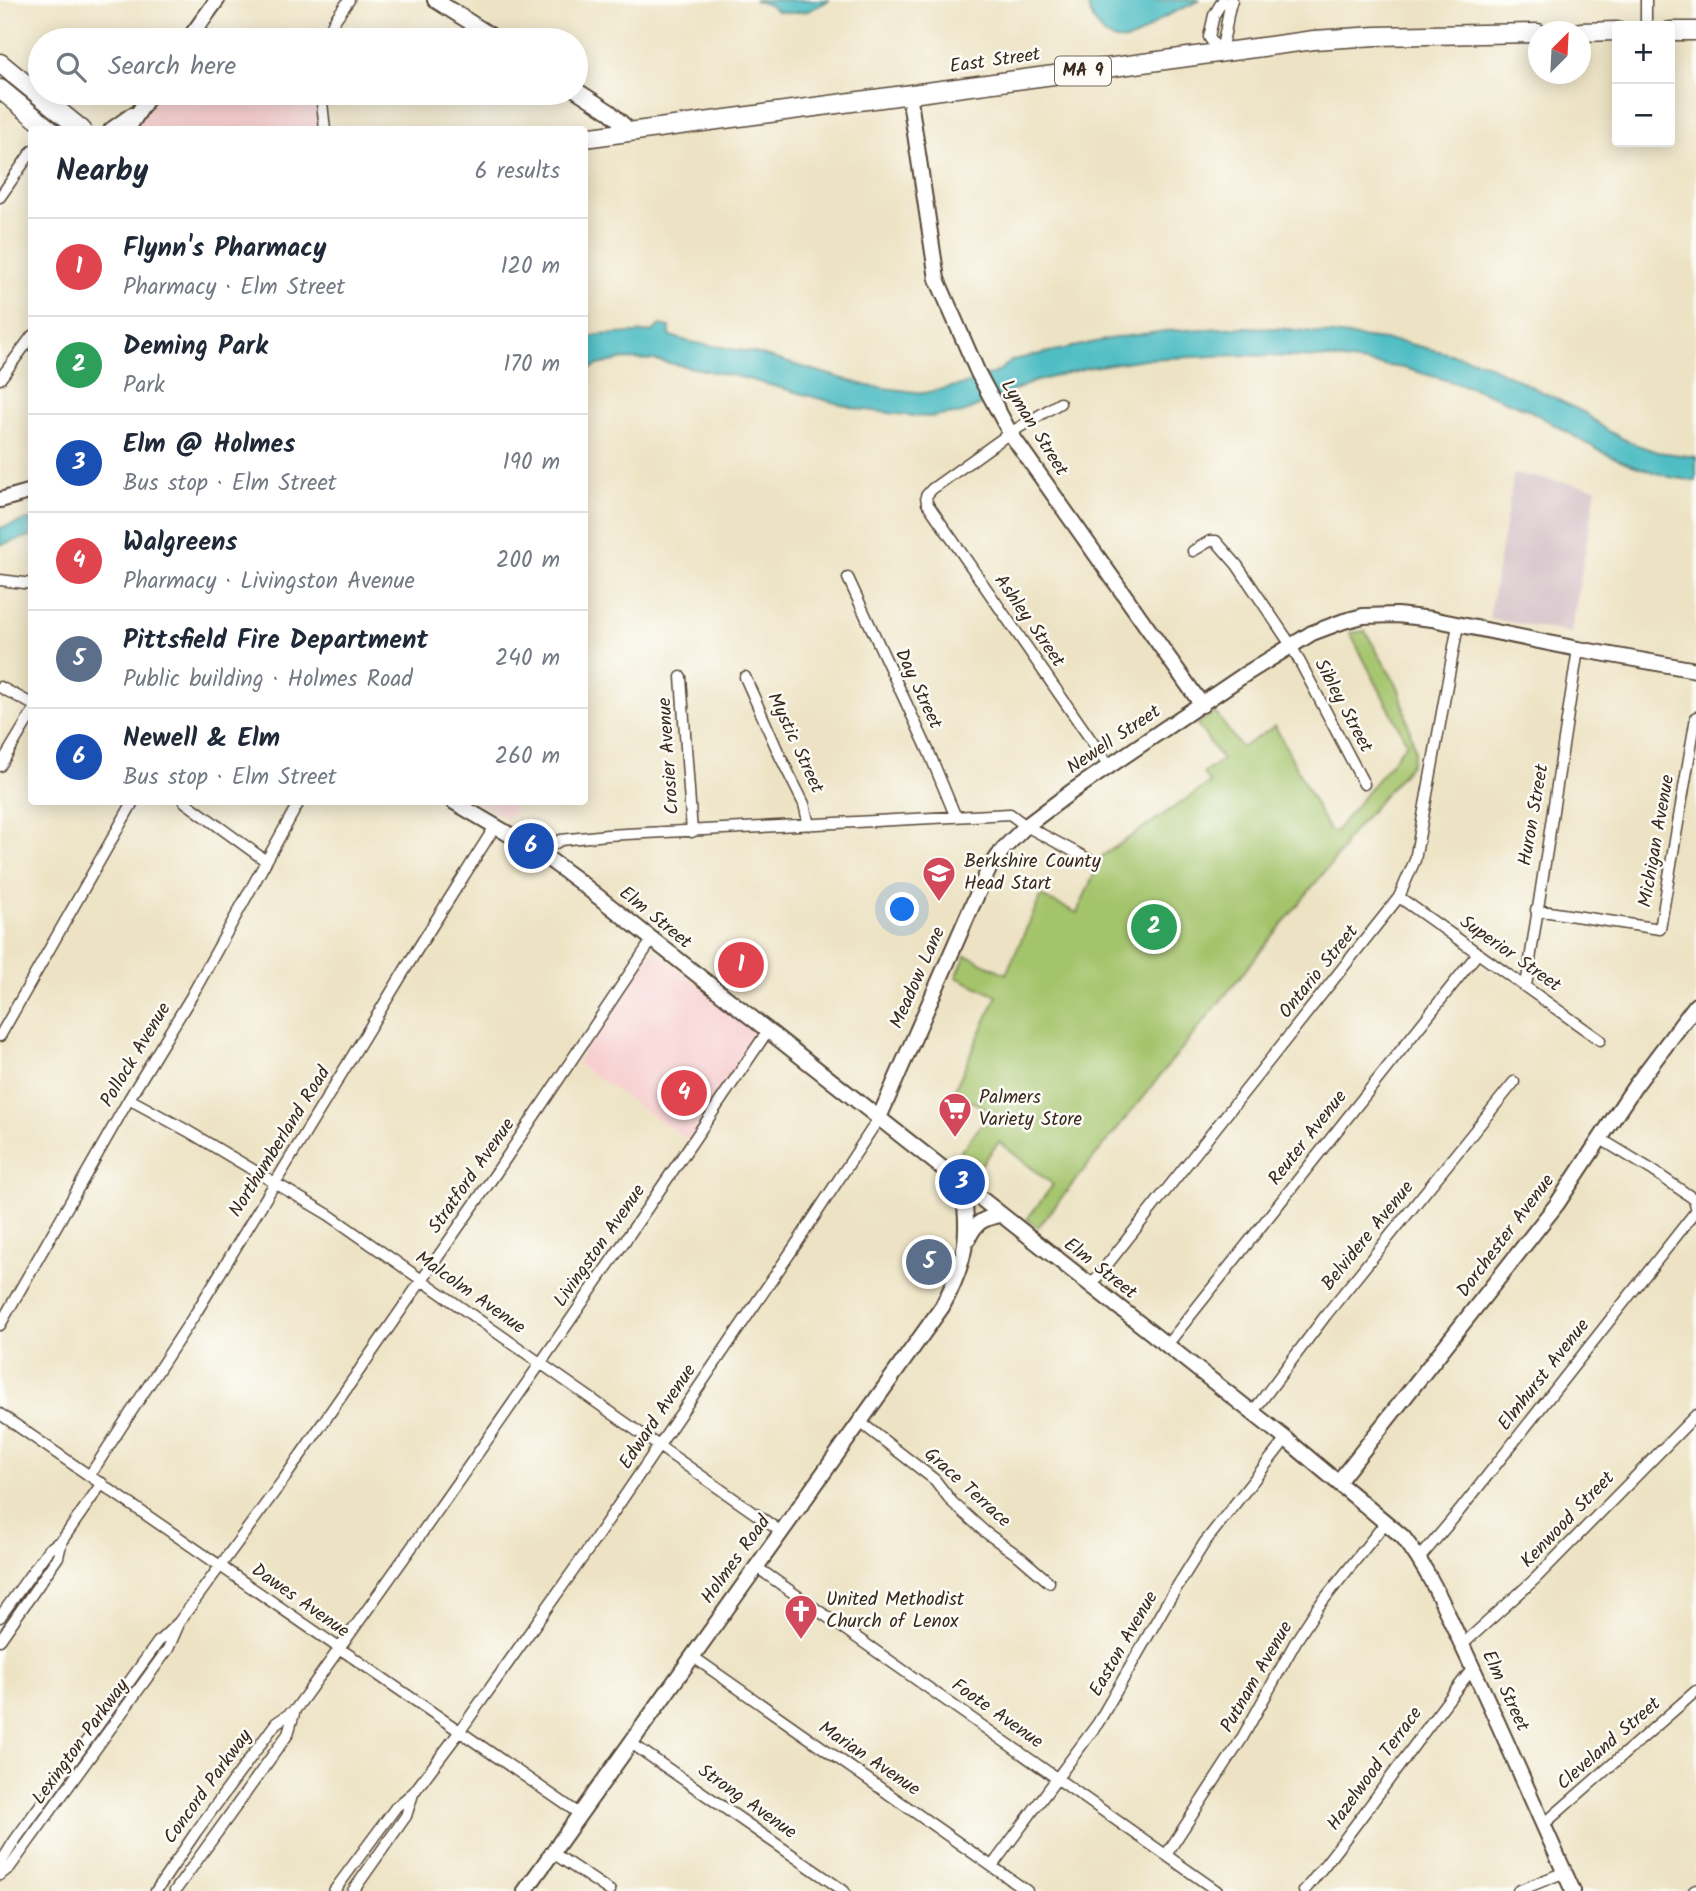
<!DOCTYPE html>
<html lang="en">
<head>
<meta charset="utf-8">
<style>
	:root { --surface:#fff; --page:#f2f2f3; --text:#1f2937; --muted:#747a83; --line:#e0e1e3; --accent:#d1495b }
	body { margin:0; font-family:Kalam,sans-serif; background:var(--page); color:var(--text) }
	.controls { position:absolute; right:21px; top:21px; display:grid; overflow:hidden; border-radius:7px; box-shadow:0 4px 18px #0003 }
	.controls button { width:63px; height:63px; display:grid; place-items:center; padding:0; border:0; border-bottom:2px solid var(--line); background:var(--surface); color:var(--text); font:35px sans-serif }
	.compass { position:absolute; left:1528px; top:21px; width:63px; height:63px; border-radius:50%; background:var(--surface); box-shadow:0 4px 18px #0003; rotate:24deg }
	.you { position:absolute; left:903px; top:910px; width:24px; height:24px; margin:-18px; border:5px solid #fff; border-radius:50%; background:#1a73e8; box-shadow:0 0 0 10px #1a73e833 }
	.badge { display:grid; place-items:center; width:46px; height:46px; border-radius:50%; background:var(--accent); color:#fff; font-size:23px; font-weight:700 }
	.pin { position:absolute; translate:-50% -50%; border:4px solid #fff; box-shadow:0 2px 7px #0006 }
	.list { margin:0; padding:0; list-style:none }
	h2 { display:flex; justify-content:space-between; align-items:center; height:91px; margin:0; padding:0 28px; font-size:30px }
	h2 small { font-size:23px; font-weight:400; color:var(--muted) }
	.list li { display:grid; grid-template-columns:46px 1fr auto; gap:21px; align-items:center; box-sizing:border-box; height:98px; padding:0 28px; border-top:2px solid var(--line) }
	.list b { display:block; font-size:26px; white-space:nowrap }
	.list p { margin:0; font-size:23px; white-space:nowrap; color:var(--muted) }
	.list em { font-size:23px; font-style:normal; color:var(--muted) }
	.icon { flex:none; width:38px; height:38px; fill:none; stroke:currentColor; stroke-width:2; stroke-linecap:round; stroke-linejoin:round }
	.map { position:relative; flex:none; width:1696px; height:1891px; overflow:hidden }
	.search { position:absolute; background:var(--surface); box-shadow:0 4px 18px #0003; left:28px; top:28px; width:560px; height:77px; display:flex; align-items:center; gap:18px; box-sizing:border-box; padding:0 24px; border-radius:38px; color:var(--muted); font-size:26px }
	.panel { position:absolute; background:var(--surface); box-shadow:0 4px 18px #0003; left:28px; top:126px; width:560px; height:679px; border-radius:7px }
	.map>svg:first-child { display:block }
</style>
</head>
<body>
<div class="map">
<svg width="1696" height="1891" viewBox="0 0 1696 1891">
	<rect width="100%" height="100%" fill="#fdfcf7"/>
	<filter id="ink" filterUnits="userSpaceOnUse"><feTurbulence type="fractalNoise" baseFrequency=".0143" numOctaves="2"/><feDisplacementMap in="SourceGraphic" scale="14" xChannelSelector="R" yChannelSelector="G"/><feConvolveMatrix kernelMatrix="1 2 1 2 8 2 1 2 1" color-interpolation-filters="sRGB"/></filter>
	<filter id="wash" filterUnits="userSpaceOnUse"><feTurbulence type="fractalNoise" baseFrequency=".00686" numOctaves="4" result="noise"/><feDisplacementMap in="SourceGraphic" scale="28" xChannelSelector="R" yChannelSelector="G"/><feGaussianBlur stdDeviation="1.57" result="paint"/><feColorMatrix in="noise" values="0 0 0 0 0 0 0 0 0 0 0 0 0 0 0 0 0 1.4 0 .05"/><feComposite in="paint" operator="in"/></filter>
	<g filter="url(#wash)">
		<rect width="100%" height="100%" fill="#ede3c4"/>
		<path fill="#f7cfd0" d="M 159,93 L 318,93 L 320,129 L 135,130 Z
			M 477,802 L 518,802 L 507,819 Z
			M 653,949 L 760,1033 L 689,1141 L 576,1063 Z"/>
		<path fill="#d2bdc5" d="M 1514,474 L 1596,488 L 1571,633 L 1489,618 Z"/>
		<path fill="#a4c46c" stroke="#707745" stroke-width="2" d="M 1365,631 L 1399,689 L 1415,750 L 1411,764 L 1345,841 L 1343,849 L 1038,1227 L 1027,1219 L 1053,1185 L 999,1142 L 972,1176 L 953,1161 L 992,1111 L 953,1093 L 997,996 L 956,977 L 966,955 L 1006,974 L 1041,896 L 1077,913 L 1102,856 L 1210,783 L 1203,773 L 1222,760 L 1197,724 L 1215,712 L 1241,748 L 1275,726 L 1328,829 L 1334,833 L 1407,743 L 1350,633 Z"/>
		<path fill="#4fbec4" stroke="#457471" stroke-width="2" d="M 754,0 L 830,0 L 808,11 L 792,13 L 777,11 L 769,5 Z
			M 1086,0 L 1200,0 C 1187,7 1173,12 1161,19 C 1153,24 1147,31 1139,35 C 1108,52 1093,25 1086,0 Z
			M 660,325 L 670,327 L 670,336 L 690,342 L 755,353 L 868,386 L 924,393 L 970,383 L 997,372 L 1013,360 L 1114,338 L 1165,331 L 1245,327 L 1287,329 L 1402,342 L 1482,362 L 1585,413 L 1608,431 L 1629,442 L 1657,452 L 1696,457 L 1696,481 L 1670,477 L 1632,465 L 1602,452 L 1527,409 L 1473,388 L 1404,368 L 1328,358 L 1239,355 L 1144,359 L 1086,368 L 1033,382 L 963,413 L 930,417 L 913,416 L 858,409 L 744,378 L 654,360 L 624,359 L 598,365 L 585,371 L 585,339 L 598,335 L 652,332 Z
			M 31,519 L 31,536 L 0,545 L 0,528 Z"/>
	</g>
	<g filter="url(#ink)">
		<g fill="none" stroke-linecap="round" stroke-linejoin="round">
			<defs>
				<path id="street" d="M 1223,0 L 1214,15 L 1209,37 L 1219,52 C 1228,35 1225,18 1232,0
					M 1646,26 L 1646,0
					M 325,40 L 334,21 L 349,0
					M 321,93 L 325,130
					M 0,197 L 32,151
					M 0,379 L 32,336
					M 1060,403 L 1010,433 L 932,489 L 926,496 L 927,503 L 1109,766
					M 1193,551 L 1210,541 L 1216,541 L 1237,565 L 1291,645 L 1364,784
					M 848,578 L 928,750 L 955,815
					M 0,580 L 32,584
					M 681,677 L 692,832
					M 745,677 L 780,756 L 804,804 L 809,825
					M 0,687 L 32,704
					M 0,766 L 32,713
					M 185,802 L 266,861
					M 539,852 L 561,840 L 607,835 L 1010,814 L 1026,826 L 1090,860
					M 1399,897 L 1600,1040
					M 1536,910 L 1660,929 L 1696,717
					M 1526,986 L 1578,649
					M 0,1036 L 133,802
					M 129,1099 L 186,1130 L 329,1215 L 780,1531
					M 1599,1138 L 1652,1170 L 1694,1199 L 1696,1207
					M 1091,1285 L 1399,897 L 1415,860 L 1458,625
					M 0,1325 L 129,1099 L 191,997 L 299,802
					M 1167,1345 L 1478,953
					M 1252,1413 L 1326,1315 L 1514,1082
					M 0,1414 L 581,1815
					M 860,1422 L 935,1480 L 952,1502 L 985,1532 L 1020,1557 L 1049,1582
					M 90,1475 L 197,1311 L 417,950 L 496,825
					M 1419,1559 L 1457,1514 L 1696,1211
					M 755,1566 L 1217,1891
					M 0,1617 L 48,1550 L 63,1539 L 102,1483
					M 0,1640 L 58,1557 L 62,1540
					M 1462,1645 L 1535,1579 L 1696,1415
					M 692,1656 L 1027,1891
					M 631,1743 L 844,1891
					M 1544,1824 L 1696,1691
					M 553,1853 L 610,1891
					M 1166,1855 L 1241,1740 L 1296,1641 L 1318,1607 L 1386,1522
					M 0,1864 L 15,1840 L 158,1642 L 179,1622 L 284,1479 L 496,1173 L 652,940
					M 992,1866 L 1098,1723 L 1165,1606 L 1205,1542 L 1286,1439
					M 0,1875 L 10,1867 L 168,1649 L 178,1626
					M 156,1891 L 196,1832 L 276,1723 L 295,1710 C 457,1487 613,1260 767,1032
					M 175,1891 L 288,1734 L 295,1710
					M 334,1891 L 396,1807 L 414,1792 L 460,1731 L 585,1554 L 799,1240 L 879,1118
					M 353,1891 L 406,1816 L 413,1794
					M 1304,1891 C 1363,1819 1415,1741 1473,1668
					M 1518,1891 L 1565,1872
					M 1694,1891 L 1696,1890"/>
				<path id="secondary" d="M 435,0 L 498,40
					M 188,40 L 217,0
					M 576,90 L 610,112 L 630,131
					M 909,94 L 937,279 L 978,373 L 1010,433 L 1202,705
					M 111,130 L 132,115
					M 127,130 L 151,93
					M 0,500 L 32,491
					M 454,802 L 539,852 L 577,880 L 1286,1439 L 1403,1537 C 1432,1574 1449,1618 1469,1660 C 1505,1737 1538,1814 1573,1891
					M 879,1118 L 971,908 L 989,869 L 1004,848 L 1026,826 L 1071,792 L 1244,675 L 1312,633 L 1344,621 L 1363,616 L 1397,615 L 1432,619 L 1578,649 L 1696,670
					M 968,1239 C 976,1222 982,1219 999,1215
					M 1338,1482 L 1557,1204 L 1635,1086 L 1696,1005
					M 525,1891 L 942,1307 C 966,1262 971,1235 962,1185"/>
				<path id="highway" d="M 1670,31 L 1696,31
					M 1580,32 L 1617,31
					M 0,63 L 82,130
					M 0,89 L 50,130
					M 584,138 L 1314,40 L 1376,36 L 1538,33"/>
			</defs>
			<use href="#street" stroke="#564637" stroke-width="13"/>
			<use href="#secondary" stroke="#564637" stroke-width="18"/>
			<use href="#highway" stroke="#564637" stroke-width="21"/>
			<use href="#street" stroke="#fff" stroke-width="10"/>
			<use href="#secondary" stroke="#fff" stroke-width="14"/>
			<use href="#highway" stroke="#fff" stroke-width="18"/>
		</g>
	</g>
	<defs>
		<symbol id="school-pin" viewBox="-11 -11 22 30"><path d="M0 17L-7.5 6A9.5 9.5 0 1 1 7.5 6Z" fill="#d1495b" stroke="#fdfcf7"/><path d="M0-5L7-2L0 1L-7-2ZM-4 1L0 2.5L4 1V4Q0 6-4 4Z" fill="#fff"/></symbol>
		<symbol id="supermarket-pin" viewBox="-11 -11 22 30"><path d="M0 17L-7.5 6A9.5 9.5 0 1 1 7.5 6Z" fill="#d1495b" stroke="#fdfcf7"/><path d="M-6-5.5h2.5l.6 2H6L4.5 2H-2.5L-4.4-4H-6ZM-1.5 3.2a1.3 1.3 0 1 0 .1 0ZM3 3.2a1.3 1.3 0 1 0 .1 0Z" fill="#fff"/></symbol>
		<symbol id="church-pin" viewBox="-11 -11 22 30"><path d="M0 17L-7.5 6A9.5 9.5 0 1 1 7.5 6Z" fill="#d1495b" stroke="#fdfcf7"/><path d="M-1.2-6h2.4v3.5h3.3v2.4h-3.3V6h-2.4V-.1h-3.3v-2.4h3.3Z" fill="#fff"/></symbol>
	</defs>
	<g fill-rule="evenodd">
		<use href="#school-pin" x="920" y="854" width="38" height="52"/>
		<use href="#supermarket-pin" x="936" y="1090" width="38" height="52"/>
		<use href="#church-pin" x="782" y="1592" width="38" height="52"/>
	</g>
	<g text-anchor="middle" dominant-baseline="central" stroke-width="5" stroke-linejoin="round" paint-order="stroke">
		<rect fill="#fdfcf7" stroke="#75695f" stroke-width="2" x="1055" y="56.5" width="56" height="29" rx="5"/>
		<g font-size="18" font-weight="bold" fill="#3b2a1e">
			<text x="1083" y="71">MA 9</text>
		</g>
		<g font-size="19" fill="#3b2a1e" stroke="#fdfcf7">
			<text transform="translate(995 61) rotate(-8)">East Street</text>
			<text transform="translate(1034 428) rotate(58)">Lyman Street</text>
			<text transform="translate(1029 621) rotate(55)">Ashley Street</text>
			<text transform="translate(918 689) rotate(65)">Day Street</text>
			<text transform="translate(1343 706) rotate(62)">Sibley Street</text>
			<text transform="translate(1114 740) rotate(-34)">Newell Street</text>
			<text transform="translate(795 743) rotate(65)">Mystic Street</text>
			<text transform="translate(669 756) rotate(-94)">Crosier Avenue</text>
			<text transform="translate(1534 815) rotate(-80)">Huron Street</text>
			<text transform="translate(1657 841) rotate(-80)">Michigan Avenue</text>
			<text transform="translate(655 918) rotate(39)">Elm Street</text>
			<text transform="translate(1510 954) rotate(35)">Superior Street</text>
			<text transform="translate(1319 972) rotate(-51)">Ontario Street</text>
			<text transform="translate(918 978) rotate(-66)">Meadow Lane</text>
			<text transform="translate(136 1055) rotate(-59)">Pollock Avenue</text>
			<text transform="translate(1308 1138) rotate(-52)">Reuter Avenue</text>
			<text transform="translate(280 1142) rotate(-58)">Northumberland Road</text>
			<text transform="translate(472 1176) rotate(-55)">Stratford Avenue</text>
			<text transform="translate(1368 1236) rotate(-51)">Belvidere Avenue</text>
			<text transform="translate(1506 1236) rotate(-53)">Dorchester Avenue</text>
			<text transform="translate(600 1246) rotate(-55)">Livingston Avenue</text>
			<text transform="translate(1100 1269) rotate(38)">Elm Street</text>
			<text transform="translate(470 1293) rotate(35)">Malcolm Avenue</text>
			<text transform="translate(1544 1375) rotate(-52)">Elmhurst Avenue</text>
			<text transform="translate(658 1417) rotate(-56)">Edward Avenue</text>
			<text transform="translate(967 1488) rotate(42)">Grace Terrace</text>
			<text transform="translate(1568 1520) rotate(-46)">Kenwood Street</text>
			<text transform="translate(736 1560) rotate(-54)">Holmes Road</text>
			<text transform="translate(300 1601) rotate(35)">Dawes Avenue</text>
			<text transform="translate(1124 1644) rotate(-60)">Easton Avenue</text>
			<text transform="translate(1257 1677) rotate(-60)">Putnam Avenue</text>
			<text transform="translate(1505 1691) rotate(65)">Elm Street</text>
			<text transform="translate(997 1714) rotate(35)">Foote Avenue</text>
			<text transform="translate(81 1742) rotate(-54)">Lexington Parkway</text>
			<text transform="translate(1609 1744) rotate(-41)">Cleveland Street</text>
			<text transform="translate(869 1759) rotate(34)">Marian Avenue</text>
			<text transform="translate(1375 1769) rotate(-54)">Hazelwood Terrace</text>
			<text transform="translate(208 1787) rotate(-54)">Concord Parkway</text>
			<text transform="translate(747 1802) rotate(35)">Strong Avenue</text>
		</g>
		<g font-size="19" fill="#3b2a1e" stroke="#fdfcf7" text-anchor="start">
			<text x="964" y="862">Berkshire County<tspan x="964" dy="22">Head Start</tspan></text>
			<text x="979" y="1098">Palmers<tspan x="979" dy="22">Variety Store</tspan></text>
			<text x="826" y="1600">United Methodist<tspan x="826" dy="22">Church of Lenox</tspan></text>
		</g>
	</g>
</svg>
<div class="controls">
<button>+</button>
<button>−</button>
</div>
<svg class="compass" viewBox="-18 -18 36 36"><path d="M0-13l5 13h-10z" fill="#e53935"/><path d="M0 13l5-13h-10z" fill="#747a83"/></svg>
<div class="you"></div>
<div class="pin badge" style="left:741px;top:965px;background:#e0444e">1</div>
<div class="pin badge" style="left:1154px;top:927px;background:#2e9e5b">2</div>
<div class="pin badge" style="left:962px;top:1182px;background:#1a4fb4">3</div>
<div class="pin badge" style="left:684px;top:1093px;background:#e0444e">4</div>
<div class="pin badge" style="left:929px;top:1262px;background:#5c6f8a">5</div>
<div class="pin badge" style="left:531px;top:846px;background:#1a4fb4">6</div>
<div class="search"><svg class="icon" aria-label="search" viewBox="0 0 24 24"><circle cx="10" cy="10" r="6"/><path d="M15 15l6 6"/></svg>Search here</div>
<section class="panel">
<h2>Nearby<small>6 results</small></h2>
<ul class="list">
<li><span class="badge" style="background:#e0444e">1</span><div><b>Flynn's Pharmacy</b><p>Pharmacy · Elm Street</p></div><em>120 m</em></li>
<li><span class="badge" style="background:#2e9e5b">2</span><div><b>Deming Park</b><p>Park</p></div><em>170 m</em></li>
<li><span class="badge" style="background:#1a4fb4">3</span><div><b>Elm @ Holmes</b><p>Bus stop · Elm Street</p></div><em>190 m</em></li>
<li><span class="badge" style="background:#e0444e">4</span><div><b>Walgreens</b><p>Pharmacy · Livingston Avenue</p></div><em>200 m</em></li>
<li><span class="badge" style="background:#5c6f8a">5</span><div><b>Pittsfield Fire Department</b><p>Public building · Holmes Road</p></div><em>240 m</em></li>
<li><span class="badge" style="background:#1a4fb4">6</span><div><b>Newell &amp; Elm</b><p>Bus stop · Elm Street</p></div><em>260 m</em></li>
</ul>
</section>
</div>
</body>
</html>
